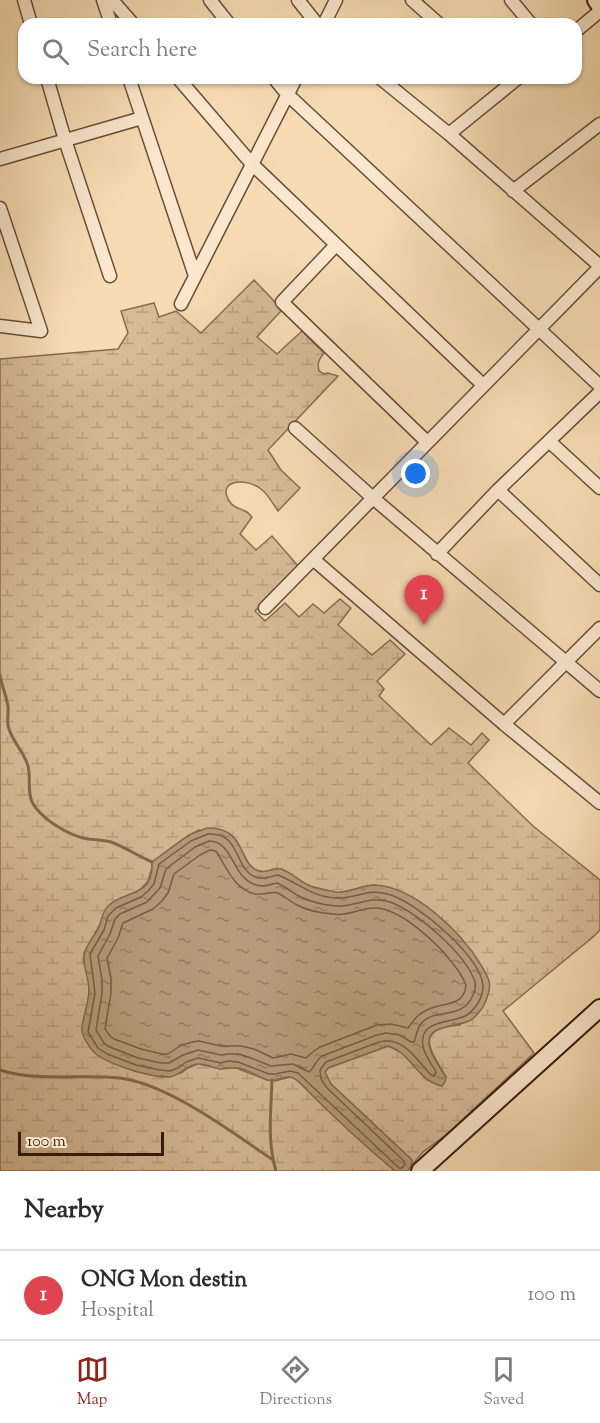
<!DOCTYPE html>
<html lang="en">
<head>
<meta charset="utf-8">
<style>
	:root { --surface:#fff; --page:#f2f2f3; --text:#2b2b33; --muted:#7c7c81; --line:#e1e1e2; --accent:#8f2418 }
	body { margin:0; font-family:"Sorts Mill Goudy",serif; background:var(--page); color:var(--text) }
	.scale { position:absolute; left:18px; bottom:15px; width:146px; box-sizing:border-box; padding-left:6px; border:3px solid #391c0e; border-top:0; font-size:16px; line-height:21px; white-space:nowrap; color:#391c0e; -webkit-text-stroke:4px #fae8ce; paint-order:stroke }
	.you { position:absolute; left:416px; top:474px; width:21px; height:21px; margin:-15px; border:4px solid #fff; border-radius:50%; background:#1a73e8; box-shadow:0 0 0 9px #1a73e833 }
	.badge { display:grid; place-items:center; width:39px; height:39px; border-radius:50%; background:var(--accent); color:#fff; font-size:20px; font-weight:700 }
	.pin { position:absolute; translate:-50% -50px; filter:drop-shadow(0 2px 3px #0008) }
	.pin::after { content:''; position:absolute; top:32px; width:21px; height:18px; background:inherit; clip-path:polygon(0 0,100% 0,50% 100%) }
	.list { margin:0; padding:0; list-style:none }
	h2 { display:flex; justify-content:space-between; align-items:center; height:78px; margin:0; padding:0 24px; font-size:26px }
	h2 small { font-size:20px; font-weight:400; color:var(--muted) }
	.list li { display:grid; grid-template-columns:39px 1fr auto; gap:18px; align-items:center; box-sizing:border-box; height:90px; padding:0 24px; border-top:2px solid var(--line) }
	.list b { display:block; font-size:22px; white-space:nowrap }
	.list p { margin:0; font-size:20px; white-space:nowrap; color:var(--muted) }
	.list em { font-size:20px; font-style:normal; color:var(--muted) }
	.icon { flex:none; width:33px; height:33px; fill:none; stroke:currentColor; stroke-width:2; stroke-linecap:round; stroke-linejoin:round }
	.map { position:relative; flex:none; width:600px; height:1171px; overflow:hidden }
	.search { position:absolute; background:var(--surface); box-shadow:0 2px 4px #0004; left:18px; right:18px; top:18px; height:66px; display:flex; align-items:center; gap:15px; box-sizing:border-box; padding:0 21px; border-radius:18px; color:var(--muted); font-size:22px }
	.sheet { height:168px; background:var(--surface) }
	nav { display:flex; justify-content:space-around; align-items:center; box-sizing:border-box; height:84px; border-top:2px solid var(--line); background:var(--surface); font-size:16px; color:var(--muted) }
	nav a { display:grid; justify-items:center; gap:3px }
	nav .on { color:var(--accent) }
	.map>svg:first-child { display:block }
</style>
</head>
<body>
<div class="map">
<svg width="600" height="1171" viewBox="0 0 600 1171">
	<defs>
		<pattern id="wetland-marsh" width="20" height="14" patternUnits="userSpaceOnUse" patternTransform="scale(1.5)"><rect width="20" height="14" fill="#d7bb97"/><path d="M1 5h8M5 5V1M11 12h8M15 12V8" fill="none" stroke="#b9a081"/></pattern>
		<pattern id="water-ripples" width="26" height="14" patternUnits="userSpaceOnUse" patternTransform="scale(1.5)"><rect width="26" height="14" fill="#b69b7b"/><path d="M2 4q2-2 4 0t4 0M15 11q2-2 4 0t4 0" fill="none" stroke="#957e63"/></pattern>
	</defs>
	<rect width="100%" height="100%" fill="#f7dcb3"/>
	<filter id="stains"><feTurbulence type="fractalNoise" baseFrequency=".00333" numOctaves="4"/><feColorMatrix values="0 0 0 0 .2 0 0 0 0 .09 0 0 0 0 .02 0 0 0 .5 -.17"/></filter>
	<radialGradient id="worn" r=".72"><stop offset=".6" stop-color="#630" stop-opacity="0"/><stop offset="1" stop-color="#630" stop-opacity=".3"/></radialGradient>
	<path fill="url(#wetland-marsh)" stroke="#886c52" stroke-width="1.5" d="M 254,280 L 276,303 L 281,311 L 257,337 L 277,354 L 302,331 L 324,353 C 319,359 317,363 319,371 L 324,374 L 328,373 L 338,376 L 268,450 L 281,470 L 300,488 L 278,511 C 273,504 268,494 261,489 C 246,477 215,480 230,502 C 234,508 239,508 245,511 C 248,512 250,515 252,517 L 240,534 L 256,550 L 272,536 L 299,567 L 255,611 L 265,621 L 285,603 L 299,617 L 313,604 L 324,613 L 340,599 L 351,608 L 338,625 L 372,655 L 390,640 L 405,654 L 377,681 L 384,689 L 379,696 L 431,745 L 449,728 L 471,745 L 482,733 L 489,740 L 468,763 L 533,826 L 600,880 L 600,930 L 593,937 L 503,1011 L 534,1053 L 447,1134 L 423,1152 L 411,1166 L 412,1160 L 331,1084 L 325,1072 L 328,1068 L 388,1046 L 401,1052 L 427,1080 L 446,1077 C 430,1049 413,1029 460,1025 L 432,911 L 416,900 L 391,888 L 373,885 L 338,893 L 309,886 L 288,873 L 275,869 L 265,872 L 255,870 L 249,864 L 236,840 L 199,830 C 182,838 168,851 152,862 L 152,867 L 148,881 L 138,892 L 113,902 L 84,953 L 84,963 L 89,981 L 89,993 L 86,1013 L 134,1071 L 159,1076 L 181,1073 L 188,1068 L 198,1064 L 221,1069 L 228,1067 L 236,1068 L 267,1080 L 275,1081 L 290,1077 L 296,1079 L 319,1102 L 395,1171 L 0,1171 L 0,359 L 118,349 L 128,333 L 121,311 L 154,303 L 159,317 L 176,311 L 201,333 Z"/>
	<path fill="url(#water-ripples)" stroke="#84684f" stroke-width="1.5" d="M 207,828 C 248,827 237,865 259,871 C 266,874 273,867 281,869 C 291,872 299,881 308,885 C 316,889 326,890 335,892 C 348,894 361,885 375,885 C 415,887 461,932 481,965 C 484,970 487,975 489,981 C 491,989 487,999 483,1007 C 479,1012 476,1017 471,1020 C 458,1028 426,1023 429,1045 C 431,1056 440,1068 446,1077 L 445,1082 L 442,1086 C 418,1082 412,1053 388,1046 L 328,1068 L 325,1072 L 331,1084 L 412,1160 L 411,1166 L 408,1171 L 395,1171 C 366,1147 338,1121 311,1094 C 306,1089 298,1078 290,1077 C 282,1076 276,1082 268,1080 C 258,1077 249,1070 238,1068 C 232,1067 227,1069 220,1069 C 213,1068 206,1063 198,1064 C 187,1064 180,1076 170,1077 C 152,1078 110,1065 96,1054 C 91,1050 83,1038 82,1031 C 81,1022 89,1003 89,991 C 89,979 83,967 84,955 C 86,944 95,936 99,927 C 102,919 102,912 108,906 C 126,889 154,898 152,862 L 189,835 Z"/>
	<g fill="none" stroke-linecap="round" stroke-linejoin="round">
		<path stroke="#785c44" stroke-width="1.5" d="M 208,834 C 243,832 233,873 259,878 C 266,879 272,876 278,875 C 300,884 312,897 337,898 C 357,899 368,887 391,895 C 418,904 482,957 483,986 C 483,992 481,998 478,1003 C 474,1009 471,1013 465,1016 C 449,1024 418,1019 423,1047 C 425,1056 432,1064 436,1072 L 434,1076 L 431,1075 C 416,1059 404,1036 379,1042 L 326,1062 L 320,1070 L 321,1079 L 327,1088 L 404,1161 L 405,1164 L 402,1168 L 399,1168 L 298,1073 L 290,1071 L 275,1074 L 269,1074 L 238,1062 L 228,1061 L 221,1063 L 198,1058 L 186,1062 L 178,1068 L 170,1071 L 160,1070 L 136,1065 L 107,1054 L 98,1048 L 88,1032 L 95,993 L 90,954 L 104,930 L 108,916 L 116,908 L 141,897 L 148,891 L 154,884 L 159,864 L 191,841 Z
			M 209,841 C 236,841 231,885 263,886 C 268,886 272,884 277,883 C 286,887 293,893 301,897 C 311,902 325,905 336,906 C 355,908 369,895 390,902 C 417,912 466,954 475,982 C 476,987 475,991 473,995 C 462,1022 434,1006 420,1025 C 417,1030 416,1037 414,1042 L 411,1042 L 400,1035 L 386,1033 L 377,1035 L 322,1056 C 316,1060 314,1068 309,1072 L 293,1064 L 271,1066 L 251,1058 L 239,1054 L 229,1054 L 221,1055 L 198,1050 L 183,1055 L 169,1063 L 161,1063 L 138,1058 L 110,1047 L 104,1043 L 96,1030 L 102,993 L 102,980 L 98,956 L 110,934 L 115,919 L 120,914 L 147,902 L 160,888 L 166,869 L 195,847 Z
			M 210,850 L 216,851 C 227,868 234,889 255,894 C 263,895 273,891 278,893 C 284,896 291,902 297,905 C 308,911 321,913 333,914 C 347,917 360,908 374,908 C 400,907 439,945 454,965 C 459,971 463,978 466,985 C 464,1009 441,1001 425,1011 C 417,1015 413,1021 408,1028 L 391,1024 L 377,1025 L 320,1047 L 314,1051 L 306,1058 L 291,1054 L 273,1058 L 254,1049 L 241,1046 L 221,1046 L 199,1041 L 192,1042 L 180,1046 L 168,1054 L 162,1054 L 141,1049 L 114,1039 L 110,1036 L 105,1029 L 111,993 L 111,978 L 107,958 L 118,938 L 123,923 L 153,909 L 161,902 L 168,893 L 174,874 L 200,855 Z"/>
		<path stroke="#84684f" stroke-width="3" d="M 0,675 C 2,686 6,696 8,706 C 9,714 6,722 9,729 C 13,742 24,752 28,766 C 31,777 27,791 32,802 C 41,819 69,836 88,839 C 96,840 103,840 111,842 C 125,847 138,856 152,862
			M 0,1070 C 35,1082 82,1074 119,1078 C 167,1083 233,1133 273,1160
			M 272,1080 C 271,1111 267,1141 276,1171"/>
		<defs>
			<path id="street" d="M 24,0 L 31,24
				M 103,0 L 111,24
				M 112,0 L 133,24
				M 210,0 L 229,24
				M 298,0 L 317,24
				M 412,0 L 439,24
				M 511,0 L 531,24
				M 324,24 L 336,0
				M 576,31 L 600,11
				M 47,78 L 65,140 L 110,276
				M 129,78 L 195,276
				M 178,78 L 252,164 L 483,385
				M 274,78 L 287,94 L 600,386
				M 380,78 L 449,134 L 600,266
				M 449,134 L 518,78
				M 0,159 L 142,118
				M 513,191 L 600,124
				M 0,208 L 41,331 L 0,326
				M 336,245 L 282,302 L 427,442
				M 181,304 L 296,78
				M 295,428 L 373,498 L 600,691
				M 550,442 L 600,488
				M 498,490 L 600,585
				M 437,554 L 498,490 L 600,392
				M 313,559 L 504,724 L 600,803
				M 265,608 L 600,267
				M 504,724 L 600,628"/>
			<path id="secondary" d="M 596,0 L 600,6
				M 420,1171 L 600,1008"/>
		</defs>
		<use href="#street" stroke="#684c37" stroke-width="15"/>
		<use href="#secondary" stroke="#391c0e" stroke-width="20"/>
		<use href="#street" stroke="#fae8ce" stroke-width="12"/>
		<use href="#secondary" stroke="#fae8ce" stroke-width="16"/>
	</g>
	<rect width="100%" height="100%" filter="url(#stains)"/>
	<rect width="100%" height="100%" fill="url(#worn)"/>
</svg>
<div class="scale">100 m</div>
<div class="you"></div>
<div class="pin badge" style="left:424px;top:625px;background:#e0444e">1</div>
<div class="search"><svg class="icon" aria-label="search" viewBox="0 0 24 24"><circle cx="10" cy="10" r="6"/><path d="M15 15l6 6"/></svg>Search here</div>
</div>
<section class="sheet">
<h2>Nearby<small></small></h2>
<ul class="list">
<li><span class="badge" style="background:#e0444e">1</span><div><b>ONG Mon destin</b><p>Hospital</p></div><em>100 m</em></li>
</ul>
</section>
<nav>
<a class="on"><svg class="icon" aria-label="map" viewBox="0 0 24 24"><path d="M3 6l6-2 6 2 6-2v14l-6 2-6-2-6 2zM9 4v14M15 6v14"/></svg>Map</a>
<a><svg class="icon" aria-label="directions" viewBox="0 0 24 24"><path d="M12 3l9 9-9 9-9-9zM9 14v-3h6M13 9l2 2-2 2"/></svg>Directions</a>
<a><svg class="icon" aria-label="saved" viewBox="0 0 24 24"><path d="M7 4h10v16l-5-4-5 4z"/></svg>Saved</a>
</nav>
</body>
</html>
